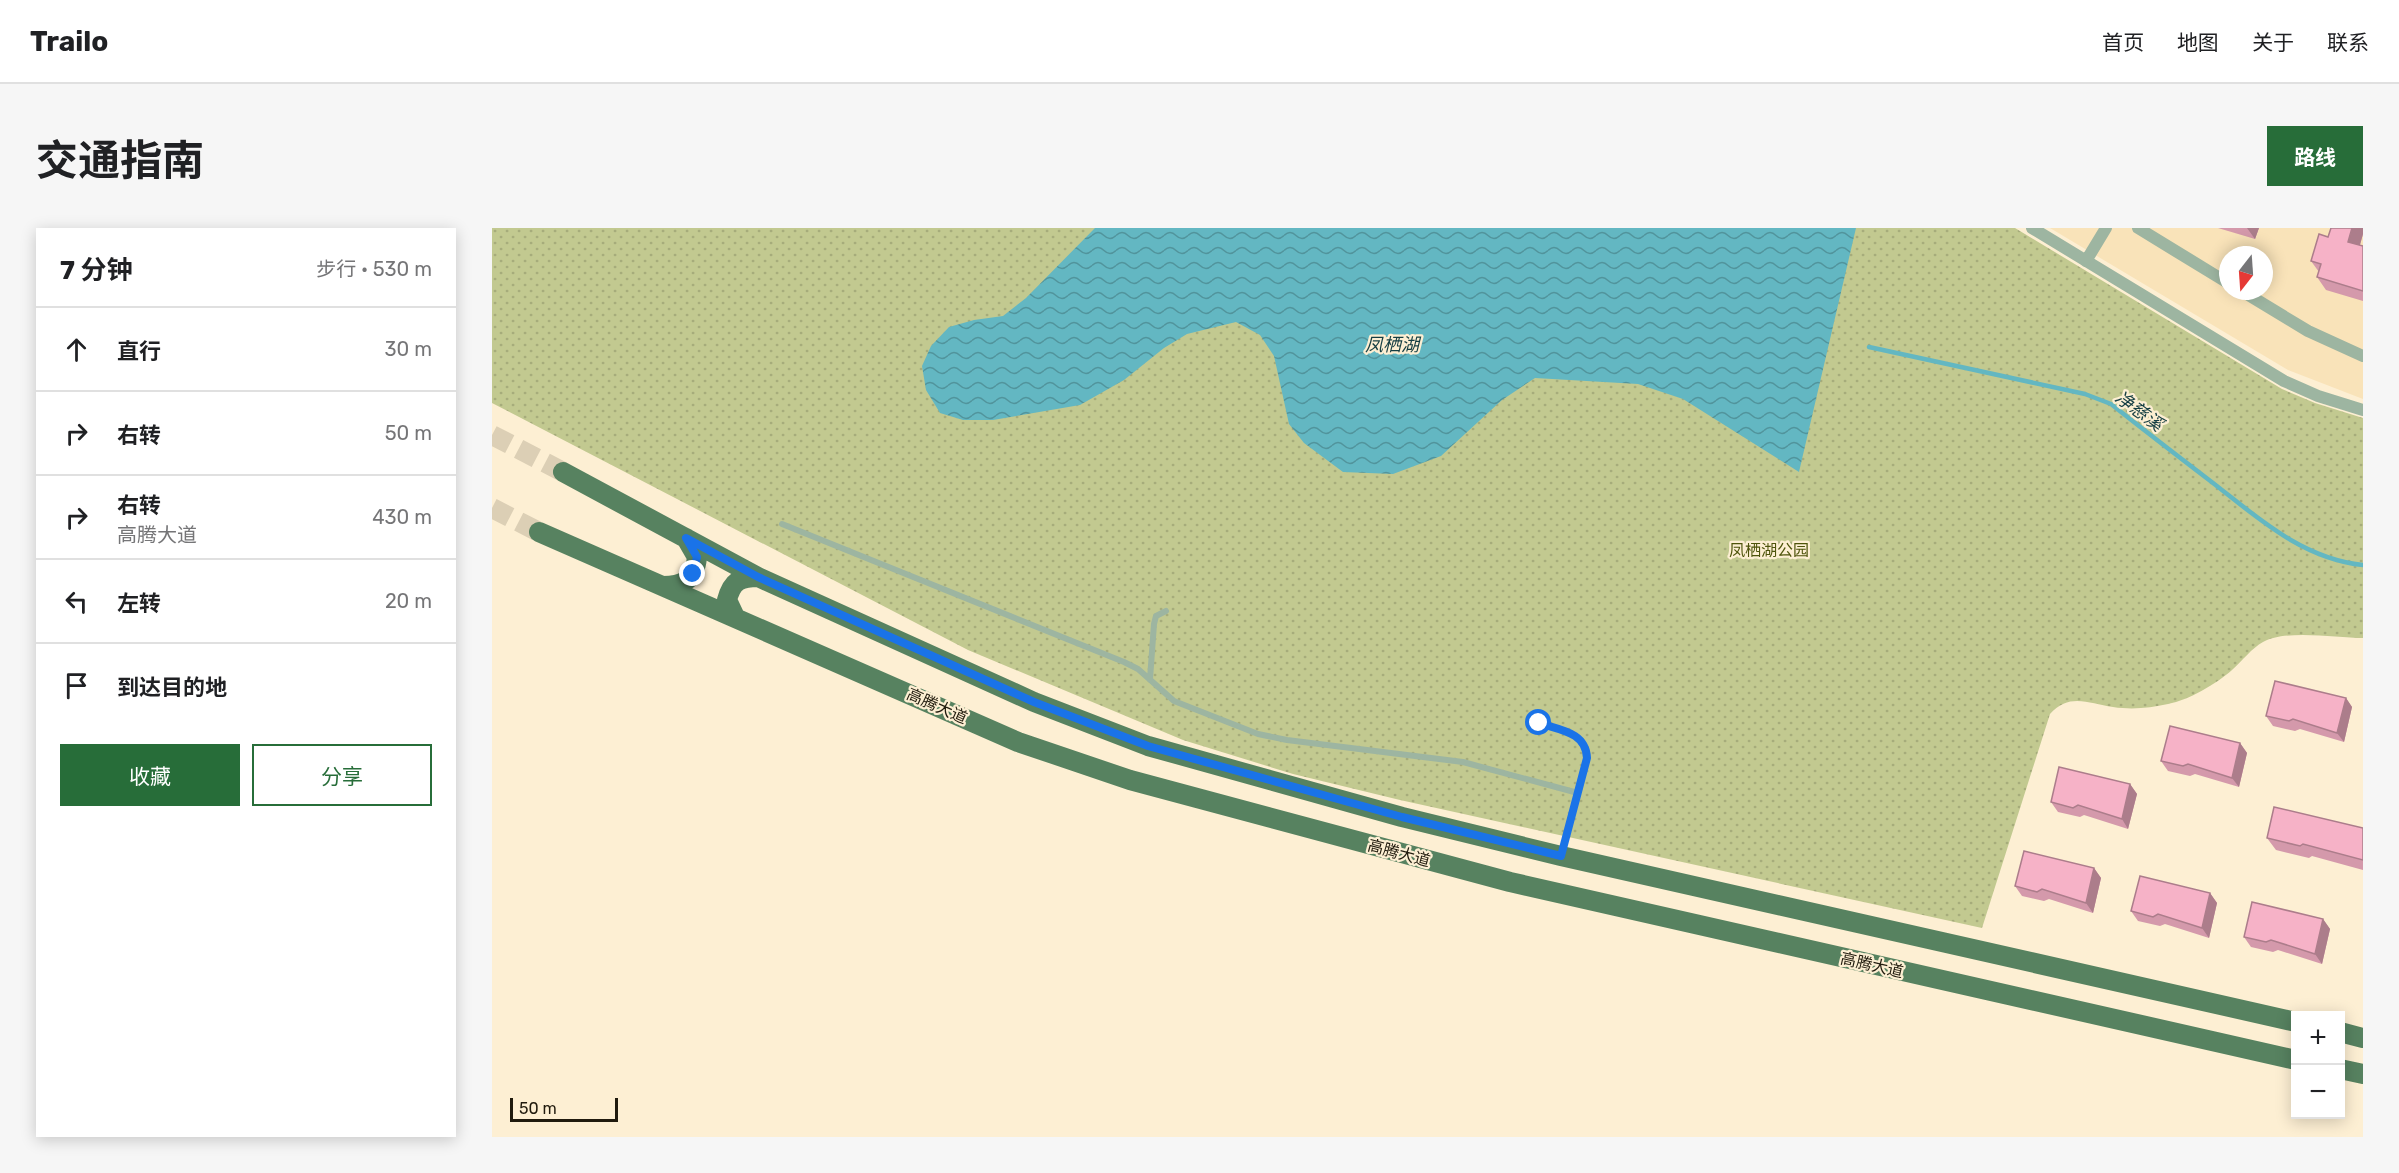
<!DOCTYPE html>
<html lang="zh">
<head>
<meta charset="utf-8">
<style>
	:root { --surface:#fff; --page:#f6f6f6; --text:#202124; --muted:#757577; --line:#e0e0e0; --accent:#276d39 }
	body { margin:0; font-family:Rubik,"Noto Sans SC",sans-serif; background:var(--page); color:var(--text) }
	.controls { position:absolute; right:18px; bottom:18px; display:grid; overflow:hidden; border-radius:0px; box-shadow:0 3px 15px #0003 }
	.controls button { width:54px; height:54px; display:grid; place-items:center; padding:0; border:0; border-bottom:2px solid var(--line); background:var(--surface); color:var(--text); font:30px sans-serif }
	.compass { position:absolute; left:1727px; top:18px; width:54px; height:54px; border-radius:50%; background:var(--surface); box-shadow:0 3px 15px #0003; rotate:197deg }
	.scale { position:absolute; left:18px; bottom:15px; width:108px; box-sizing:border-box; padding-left:6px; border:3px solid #201a0d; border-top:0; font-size:16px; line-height:21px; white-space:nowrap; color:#201a0d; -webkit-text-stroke:4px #fdefd3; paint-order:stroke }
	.stop { position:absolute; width:18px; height:18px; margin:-14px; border:4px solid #1a73e8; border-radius:50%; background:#fff }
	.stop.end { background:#1a73e8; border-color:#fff; box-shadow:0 2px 6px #0008 }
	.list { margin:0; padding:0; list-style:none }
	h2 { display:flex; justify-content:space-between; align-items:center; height:78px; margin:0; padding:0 24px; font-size:26px }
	h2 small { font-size:20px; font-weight:400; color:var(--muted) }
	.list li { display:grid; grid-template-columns:39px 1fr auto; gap:18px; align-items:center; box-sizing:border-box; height:84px; padding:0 24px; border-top:2px solid var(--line) }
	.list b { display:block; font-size:22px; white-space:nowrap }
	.list p { margin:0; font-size:20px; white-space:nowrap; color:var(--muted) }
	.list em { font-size:20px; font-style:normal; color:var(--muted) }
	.actions { display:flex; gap:12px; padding:18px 24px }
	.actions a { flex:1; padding:14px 0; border:2px solid var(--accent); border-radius:0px; text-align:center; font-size:21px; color:var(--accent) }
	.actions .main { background:var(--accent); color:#fff }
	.icon { flex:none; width:33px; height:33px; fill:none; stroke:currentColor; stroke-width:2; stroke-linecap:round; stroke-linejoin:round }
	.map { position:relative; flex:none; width:1871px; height:909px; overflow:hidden; border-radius:0px }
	header { display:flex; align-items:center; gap:36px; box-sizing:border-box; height:84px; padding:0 30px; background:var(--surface); border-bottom:2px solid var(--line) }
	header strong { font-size:28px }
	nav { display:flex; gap:33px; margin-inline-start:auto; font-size:21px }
	.intro { display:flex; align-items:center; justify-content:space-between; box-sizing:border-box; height:144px; padding:0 36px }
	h1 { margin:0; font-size:42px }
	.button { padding:15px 27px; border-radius:0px; background:var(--accent); color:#fff; font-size:21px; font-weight:700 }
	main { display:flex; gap:36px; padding:0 36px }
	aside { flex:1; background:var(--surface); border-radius:0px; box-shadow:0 3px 15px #0003 }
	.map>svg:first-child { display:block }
</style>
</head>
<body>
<header>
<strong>Trailo</strong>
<nav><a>首页</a><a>地图</a><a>关于</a><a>联系</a></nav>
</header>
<div class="intro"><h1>交通指南</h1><a class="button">路线</a></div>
<main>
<aside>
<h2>7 分钟<small>步行 · 530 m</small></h2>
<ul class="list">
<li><svg class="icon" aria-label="ahead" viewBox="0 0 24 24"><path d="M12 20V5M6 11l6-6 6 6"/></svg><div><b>直行</b></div><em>30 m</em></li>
<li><svg class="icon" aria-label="right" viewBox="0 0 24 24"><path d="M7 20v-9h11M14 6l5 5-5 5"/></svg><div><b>右转</b></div><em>50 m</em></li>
<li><svg class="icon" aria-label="right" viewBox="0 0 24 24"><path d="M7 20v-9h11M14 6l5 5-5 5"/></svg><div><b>右转</b><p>高腾大道</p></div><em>430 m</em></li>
<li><svg class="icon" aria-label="left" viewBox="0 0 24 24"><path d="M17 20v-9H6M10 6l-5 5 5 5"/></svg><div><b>左转</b></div><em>20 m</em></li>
<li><svg class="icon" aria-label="arrive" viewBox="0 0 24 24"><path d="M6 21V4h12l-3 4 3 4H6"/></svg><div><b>到达目的地</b></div></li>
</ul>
<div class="actions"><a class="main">收藏</a><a>分享</a></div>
</aside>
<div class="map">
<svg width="1871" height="909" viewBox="0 0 1871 909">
	<defs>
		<pattern id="park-dots" width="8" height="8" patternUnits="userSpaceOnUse" patternTransform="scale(1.5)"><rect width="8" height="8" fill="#c2c990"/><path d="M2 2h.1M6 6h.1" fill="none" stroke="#a6ac7b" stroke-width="1.8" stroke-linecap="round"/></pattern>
		<pattern id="water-waves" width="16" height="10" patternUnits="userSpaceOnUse" patternTransform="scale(1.5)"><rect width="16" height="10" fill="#63b7c2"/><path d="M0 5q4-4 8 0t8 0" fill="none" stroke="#51949c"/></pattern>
	</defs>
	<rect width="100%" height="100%" fill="#fdefd3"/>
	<path fill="#f9e3b9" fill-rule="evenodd" d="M 1558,0 L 1871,0 L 1871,171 L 1796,142 ZM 1736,27 L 1772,27 L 1772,63 L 1736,63 Z"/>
	<path fill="url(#park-dots)" d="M 0,0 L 1523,0 L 1790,161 L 1823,175 L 1871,190 L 1871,410 C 1845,410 1794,401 1771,414 C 1760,420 1750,433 1740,442 C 1724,456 1697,472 1676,476 C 1658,480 1640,482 1621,479 C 1597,476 1578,464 1558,486 L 1490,700 L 908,572 L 801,546 L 691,512 L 476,422 L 0,175 Z"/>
	<path fill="url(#water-waves)" d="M 603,0 L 1364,0 L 1307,244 L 1191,171 L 1146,156 L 1043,150 L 1010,172 L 949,228 L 901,246 L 851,244 L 812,215 L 797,196 L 782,128 L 768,107 L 744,94 L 695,106 L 672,120 L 632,152 L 588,177 L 501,192 L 471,192 L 448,185 L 434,162 L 430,138 L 439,118 L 457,99 L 482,92 L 511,88 L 534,70 Z"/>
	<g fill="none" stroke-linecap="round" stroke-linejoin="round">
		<path stroke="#63b7c2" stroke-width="4.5" d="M 1377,119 L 1593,166 L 1619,176 C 1653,203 1687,229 1721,255 C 1766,290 1811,331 1871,337"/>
		<path stroke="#dccfb5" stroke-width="20" stroke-dasharray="20 10" stroke-linecap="butt" d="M 0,207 L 71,244
			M 0,280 L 47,304"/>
		<path stroke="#9db5a1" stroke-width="6" d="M 290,296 L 632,434 L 646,441 L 682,473 L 766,506 L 795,512 L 971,534 L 1086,565
			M 658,451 L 662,396 L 664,388 L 674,383
			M 1047,495 C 1068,502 1094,504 1095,530 L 1070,624"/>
		<path stroke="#9db5a1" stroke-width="12" d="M 1540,0 L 1792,153 L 1826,168 L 1871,182
			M 1646,0 L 1736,55
			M 1594,33 L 1614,0
			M 1750,63 L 1816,103 L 1871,128"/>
		<path stroke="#578260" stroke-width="20" d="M 71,244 L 266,349 L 542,474 L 656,518 L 910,589 L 1069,628 L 1804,794
			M 47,304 L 526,514 L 638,552 L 1018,654 L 1804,832
			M 171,358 C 192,358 203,351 205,329 L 194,310
			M 243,389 L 235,372 C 240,353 248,349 266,349
			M 1848,804 L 1871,810
			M 1848,841 L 1871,846"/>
	</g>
	<path fill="#d499ab" d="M 1726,0 L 1767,0 L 1763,11 Z
		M 1871,6 L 1868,17 L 1871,18 L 1871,73 L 1834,62 L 1825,49 L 1827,44 L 1819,33 L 1836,9 Z
		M 1854,470 L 1860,479 L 1852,514 L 1808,501 L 1803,503 L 1781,498 L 1774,488 Z
		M 1748,515 L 1755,525 L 1747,559 L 1703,546 L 1698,548 L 1676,543 L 1669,533 Z
		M 1638,556 L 1645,566 L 1636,601 L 1592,587 L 1588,589 L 1566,584 L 1559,574 Z
		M 1871,600 L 1871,642 L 1820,628 L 1817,630 L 1784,622 L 1775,610 Z
		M 1602,640 L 1609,650 L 1601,685 L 1557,671 L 1552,673 L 1530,668 L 1523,658 Z
		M 1718,665 L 1725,675 L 1717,710 L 1673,696 L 1668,698 L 1646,693 L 1639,683 Z
		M 1831,691 L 1838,701 L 1830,736 L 1786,722 L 1781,724 L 1759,719 L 1752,709 Z"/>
	<path fill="#ac7d8b" d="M 1755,0 L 1767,0 L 1763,11 Z
		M 1860,0 L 1871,0 L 1871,6 L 1865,27 L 1856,14 Z
		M 1854,470 L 1860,479 L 1852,514 L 1845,505 Z
		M 1748,515 L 1755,525 L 1747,559 L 1740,550 Z
		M 1638,556 L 1645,566 L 1636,601 L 1630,591 Z
		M 1602,640 L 1609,650 L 1601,685 L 1594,675 Z
		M 1718,665 L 1725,675 L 1717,710 L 1710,700 Z
		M 1831,691 L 1838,701 L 1830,736 L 1823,726 Z"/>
	<path fill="#f6b2c7" stroke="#ac7d8b" stroke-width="1.5" d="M 1839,0 L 1860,0 L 1856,14 L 1871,18 L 1871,63 L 1825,49 L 1829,36 L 1819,33 L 1827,6 L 1836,9 Z
		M 1783,453 L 1854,470 L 1845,505 L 1801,491 L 1797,493 L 1774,488 Z
		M 1678,498 L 1748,515 L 1740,550 L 1696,536 L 1691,538 L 1669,533 Z
		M 1567,539 L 1638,556 L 1630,591 L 1586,577 L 1581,580 L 1559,574 Z
		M 1782,579 L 1871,600 L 1871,632 L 1811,616 L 1808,618 L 1775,610 Z
		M 1532,623 L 1602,640 L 1594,675 L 1550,661 L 1545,664 L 1523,658 Z
		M 1648,648 L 1718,665 L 1710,700 L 1666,686 L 1661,689 L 1639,683 Z
		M 1760,674 L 1831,691 L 1823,726 L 1779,712 L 1774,714 L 1752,709 Z"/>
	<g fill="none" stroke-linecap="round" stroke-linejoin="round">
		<path stroke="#1a73e8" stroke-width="8" d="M 201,346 L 205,329 L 194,310 L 266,349 L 542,474 L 656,518 L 910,589 L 1069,628 L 1095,530 C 1094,504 1068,502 1047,495"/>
	</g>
	<g text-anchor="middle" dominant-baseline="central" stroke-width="4.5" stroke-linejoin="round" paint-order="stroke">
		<g font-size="16" fill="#4e540b" stroke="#fdefd3">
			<text x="1277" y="322">凤栖湖公园</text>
		</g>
		<g font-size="16" fill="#201a0d" stroke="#fdefd3">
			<text transform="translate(445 478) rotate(24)">高腾大道</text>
			<text transform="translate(907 625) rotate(15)">高腾大道</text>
			<text transform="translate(1380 737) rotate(13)">高腾大道</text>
		</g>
		<g font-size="18" font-style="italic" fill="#143d42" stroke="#fdefd3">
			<text x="900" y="117">凤栖湖</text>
			<text transform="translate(1647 183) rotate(36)">净慈溪</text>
		</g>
	</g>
</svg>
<div class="controls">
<button>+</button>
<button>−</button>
</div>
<svg class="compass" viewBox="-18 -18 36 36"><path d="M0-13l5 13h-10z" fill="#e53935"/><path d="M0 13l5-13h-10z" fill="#757577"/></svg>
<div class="scale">50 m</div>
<div class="stop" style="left:1047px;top:495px"></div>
<div class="stop end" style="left:201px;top:346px"></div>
</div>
</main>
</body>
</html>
